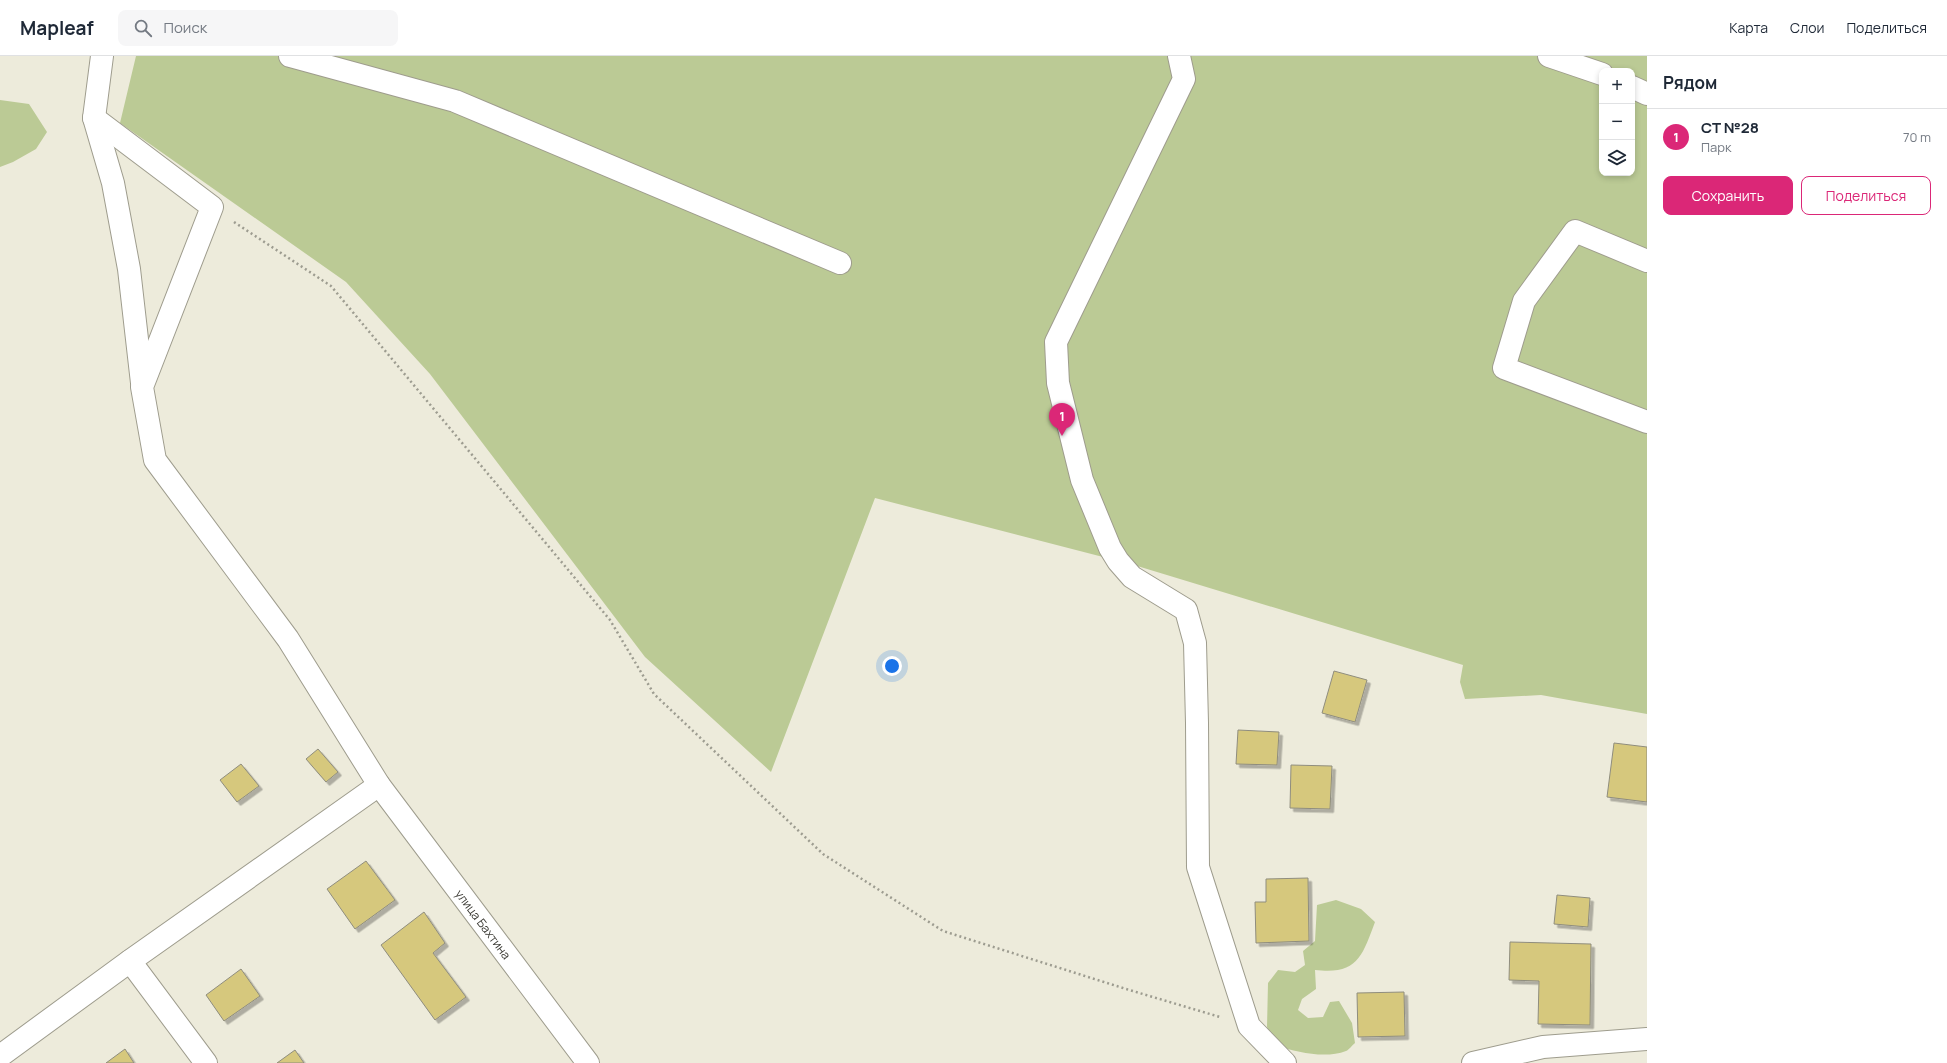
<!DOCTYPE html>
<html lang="ru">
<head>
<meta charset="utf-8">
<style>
	:root { --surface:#fff; --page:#f6f6f7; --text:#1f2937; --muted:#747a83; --line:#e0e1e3; --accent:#db2777 }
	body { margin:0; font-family:Manrope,sans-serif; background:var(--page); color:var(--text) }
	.controls { position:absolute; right:12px; top:12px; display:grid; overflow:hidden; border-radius:8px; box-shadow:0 2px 6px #0003 }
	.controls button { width:36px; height:36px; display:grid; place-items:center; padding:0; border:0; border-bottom:1px solid var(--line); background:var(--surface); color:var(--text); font:20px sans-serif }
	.you { position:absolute; left:892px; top:610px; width:14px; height:14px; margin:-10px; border:3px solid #fff; border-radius:50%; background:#1a73e8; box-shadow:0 0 0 6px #1a73e833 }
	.badge { display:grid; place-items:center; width:26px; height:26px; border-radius:50%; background:var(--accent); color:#fff; font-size:13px; font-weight:700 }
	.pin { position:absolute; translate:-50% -33px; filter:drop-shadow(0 1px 2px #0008) }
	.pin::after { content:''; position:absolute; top:21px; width:14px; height:12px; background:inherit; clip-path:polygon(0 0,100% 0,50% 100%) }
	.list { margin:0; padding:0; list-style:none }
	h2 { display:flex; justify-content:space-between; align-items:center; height:52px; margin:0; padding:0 16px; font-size:17px }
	h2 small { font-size:13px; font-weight:400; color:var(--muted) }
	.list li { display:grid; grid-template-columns:26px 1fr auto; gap:12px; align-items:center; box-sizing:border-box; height:56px; padding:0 16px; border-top:1px solid var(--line) }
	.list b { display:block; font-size:15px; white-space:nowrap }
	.list p { margin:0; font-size:13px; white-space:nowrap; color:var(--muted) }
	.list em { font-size:13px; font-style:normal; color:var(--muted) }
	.actions { display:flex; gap:8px; padding:12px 16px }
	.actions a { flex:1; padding:9px 0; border:1px solid var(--accent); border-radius:8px; text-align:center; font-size:14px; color:var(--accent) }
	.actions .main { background:var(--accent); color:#fff }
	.icon { flex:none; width:22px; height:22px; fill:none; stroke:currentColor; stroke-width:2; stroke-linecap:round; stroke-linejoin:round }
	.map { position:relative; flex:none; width:1647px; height:1007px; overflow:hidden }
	header { display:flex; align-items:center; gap:24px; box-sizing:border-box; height:56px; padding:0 20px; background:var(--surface); border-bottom:1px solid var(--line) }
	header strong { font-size:19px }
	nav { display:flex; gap:22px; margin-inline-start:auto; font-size:14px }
	.search { width:280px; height:36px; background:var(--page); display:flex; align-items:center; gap:10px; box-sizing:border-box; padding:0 14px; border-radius:8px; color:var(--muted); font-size:15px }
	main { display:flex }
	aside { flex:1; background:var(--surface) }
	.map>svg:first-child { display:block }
</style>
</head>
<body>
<header>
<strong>Mapleaf</strong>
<div class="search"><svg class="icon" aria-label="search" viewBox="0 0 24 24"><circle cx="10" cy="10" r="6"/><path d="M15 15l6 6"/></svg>Поиск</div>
<nav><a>Карта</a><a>Слои</a><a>Поделиться</a></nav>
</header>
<main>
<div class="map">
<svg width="1647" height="1007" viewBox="0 0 1647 1007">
	<defs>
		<filter id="shadow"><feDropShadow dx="3.5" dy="3.5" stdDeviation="0" flood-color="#0004"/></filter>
	</defs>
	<rect width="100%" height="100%" fill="#edebdb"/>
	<path fill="#bbca95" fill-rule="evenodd" d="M 136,0 L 1647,0 L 1647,658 L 1541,639 L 1465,643 L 1460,626 L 1463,609 L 1134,509 L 875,442 L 771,716 L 645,601 L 430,318 L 346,226 L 120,67 ZM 1602,15 L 1632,15 L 1632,117 L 1602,117 Z
		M 0,44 L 29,48 L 47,76 L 36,93 L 13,106 L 0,111 Z
		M 1336,844 L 1361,853 L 1375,866 C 1362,901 1357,919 1315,914 L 1316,933 L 1302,943 L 1298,954 L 1308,962 L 1323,961 L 1330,946 L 1339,945 L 1352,967 L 1355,987 C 1352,989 1349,994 1346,995 C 1325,1003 1297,996 1277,990 L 1267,971 L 1268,927 L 1278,914 L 1295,916 L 1305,909 L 1303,895 L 1315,885 L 1317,849 Z"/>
	<path fill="#d6c87d" stroke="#8f8d7e" filter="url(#shadow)" d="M 1334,615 L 1367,624 L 1355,666 L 1322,657 Z
		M 1238,674 L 1279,676 L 1277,709 L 1236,708 Z
		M 1614,687 L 1647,691 L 1647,746 L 1607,741 Z
		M 318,693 L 338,716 L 326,726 L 306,703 Z
		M 241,708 L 259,730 L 237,746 L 220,724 Z
		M 1291,709 L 1332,710 L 1330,753 L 1290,752 Z
		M 366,805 L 395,844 L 355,873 L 327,833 Z
		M 1308,822 L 1309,885 L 1256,887 L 1255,846 L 1266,846 L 1266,823 Z
		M 1557,839 L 1590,842 L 1588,871 L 1554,868 Z
		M 424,856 L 445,887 L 433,897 L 466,941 L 435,964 L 381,889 Z
		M 1510,886 L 1591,888 L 1590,969 L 1538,968 L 1539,925 L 1509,924 Z
		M 241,913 L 260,940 L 224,965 L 206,939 Z
		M 1404,936 L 1405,980 L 1358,981 L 1357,937 Z
		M 125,993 L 134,1007 L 106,1007 Z
		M 295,994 L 304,1007 L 277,1007 Z"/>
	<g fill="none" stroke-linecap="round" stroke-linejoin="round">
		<defs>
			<g id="minor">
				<path d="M 102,0 L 94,62 L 113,127 L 129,213 L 142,327"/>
				<path d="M 290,0 L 455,45 L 840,207"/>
				<path d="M 1179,0 L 1184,23 L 1056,286 L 1058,327 L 1082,424 L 1110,492 L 1118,505 L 1132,521 L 1186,554 L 1195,587 L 1197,667 L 1198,811 L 1249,970 L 1285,1007"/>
				<path d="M 1549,0 L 1602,18"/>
				<path d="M 1632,31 L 1647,38"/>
				<path id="s1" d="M 94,62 L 212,151 L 142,331 L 155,404 L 288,583 L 379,729 L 588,1007"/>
				<path d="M 1647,205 L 1575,175 L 1524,245 L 1504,312 L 1647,366"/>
				<path d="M 130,905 L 206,1007"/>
				<path d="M 0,1000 L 130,905 L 379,729"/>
				<path d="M 1473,1007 L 1543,991 L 1647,983"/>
			</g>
		</defs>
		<use href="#minor" stroke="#9e9c8d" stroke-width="24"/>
		<path stroke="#9d9c90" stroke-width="2.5" stroke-dasharray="2 3" stroke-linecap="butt" d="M 234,166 L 331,230 L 610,564 L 654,638 L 823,798 L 943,875 L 1126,933 L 1220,961"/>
		<use href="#minor" stroke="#fff" stroke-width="22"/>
	</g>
	<g text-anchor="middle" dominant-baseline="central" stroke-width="3" stroke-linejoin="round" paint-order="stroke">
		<g font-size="12" fill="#3b3a34" stroke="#fff">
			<text stroke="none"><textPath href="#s1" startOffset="984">улица Бахтина</textPath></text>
		</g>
	</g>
</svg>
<div class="controls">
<button>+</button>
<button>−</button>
<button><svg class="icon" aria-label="layers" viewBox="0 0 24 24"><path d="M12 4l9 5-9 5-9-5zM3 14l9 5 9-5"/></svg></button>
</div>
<div class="you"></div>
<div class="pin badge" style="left:1062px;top:380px">1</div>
</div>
<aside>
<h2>Рядом<small></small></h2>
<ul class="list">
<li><span class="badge">1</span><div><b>СТ №28</b><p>Парк</p></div><em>70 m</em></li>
</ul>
<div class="actions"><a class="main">Сохранить</a><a>Поделиться</a></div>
</aside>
</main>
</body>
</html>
